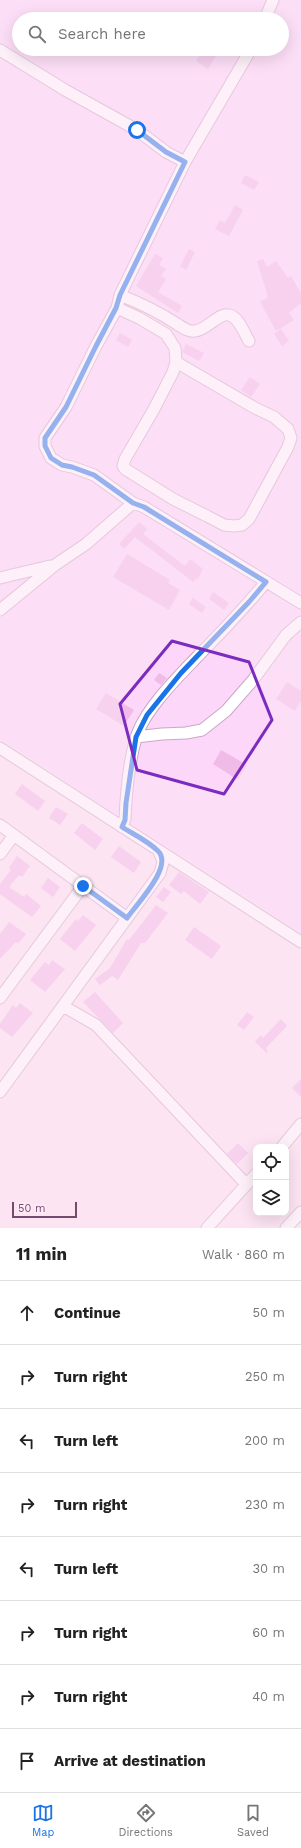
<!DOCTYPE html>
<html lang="en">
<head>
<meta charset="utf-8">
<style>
	:root { --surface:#fff; --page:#f6f6f6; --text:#222; --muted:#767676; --line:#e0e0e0; --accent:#1a73e8 }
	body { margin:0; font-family:"Work Sans",sans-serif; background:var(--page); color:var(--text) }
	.controls { position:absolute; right:12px; bottom:12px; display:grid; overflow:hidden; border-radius:8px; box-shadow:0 4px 16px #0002 }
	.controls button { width:36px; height:36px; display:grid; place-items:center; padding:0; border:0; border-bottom:1px solid var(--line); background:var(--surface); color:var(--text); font:20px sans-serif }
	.scale { position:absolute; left:12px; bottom:10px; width:65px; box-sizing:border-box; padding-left:4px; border:2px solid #744a6f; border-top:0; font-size:11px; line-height:14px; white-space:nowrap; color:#744a6f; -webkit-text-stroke:3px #ffeaf7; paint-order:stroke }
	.stop { position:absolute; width:12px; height:12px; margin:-9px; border:3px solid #1a73e8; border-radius:50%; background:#fff }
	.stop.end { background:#1a73e8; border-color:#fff; box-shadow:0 1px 4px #0008 }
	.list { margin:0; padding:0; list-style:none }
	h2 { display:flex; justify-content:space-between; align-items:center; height:52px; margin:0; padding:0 16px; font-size:17px }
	h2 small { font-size:13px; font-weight:400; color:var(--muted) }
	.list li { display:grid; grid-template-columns:26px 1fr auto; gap:12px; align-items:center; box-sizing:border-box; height:64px; padding:0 16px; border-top:1px solid var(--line) }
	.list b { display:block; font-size:15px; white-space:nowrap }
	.list em { font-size:13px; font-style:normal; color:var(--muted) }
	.icon { flex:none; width:22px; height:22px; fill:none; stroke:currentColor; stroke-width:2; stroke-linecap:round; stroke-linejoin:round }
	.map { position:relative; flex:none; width:301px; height:1228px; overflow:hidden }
	.search { position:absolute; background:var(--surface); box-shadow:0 4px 16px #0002; left:12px; right:12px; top:12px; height:44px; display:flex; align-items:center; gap:10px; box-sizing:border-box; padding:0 14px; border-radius:22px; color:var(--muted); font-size:15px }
	.sheet { height:564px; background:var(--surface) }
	nav { display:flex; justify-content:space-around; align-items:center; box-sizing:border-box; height:56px; border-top:1px solid var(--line); background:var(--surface); font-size:11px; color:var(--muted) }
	nav a { display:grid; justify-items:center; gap:2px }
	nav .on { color:var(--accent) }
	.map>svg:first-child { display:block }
</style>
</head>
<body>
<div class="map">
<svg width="301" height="1228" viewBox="0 0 301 1228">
	<rect width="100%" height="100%" fill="#fce4f3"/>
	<path fill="#fcd7fa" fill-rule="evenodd" d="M 0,0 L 301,0 L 301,933 L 0,739 ZM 19,19 L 282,19 L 282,49 L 19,49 Z"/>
	<path fill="#f1bbe8" d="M 204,49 L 216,56 L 208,69 L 196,61 Z
		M 245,175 L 259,182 L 254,190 L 241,183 Z
		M 235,205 L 243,210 L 229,236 L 215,229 L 220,220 L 225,223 Z
		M 189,249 L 195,252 L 186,270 L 180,266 Z
		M 155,254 L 163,258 L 159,265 L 166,269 L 161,276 L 166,279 L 158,292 L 182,306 L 178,313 L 136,286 Z
		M 263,259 L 267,267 L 276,261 L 288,278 L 291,276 L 301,293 L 301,303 L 289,313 L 294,320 L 276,331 L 260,302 L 268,297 L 257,261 Z
		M 281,329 L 289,341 L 282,346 L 274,334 Z
		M 120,333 L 132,340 L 128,347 L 116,340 Z
		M 186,344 L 204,353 L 199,361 L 182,352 Z
		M 250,377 L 260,384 L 251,397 L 241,390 Z
		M 139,522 L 147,529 L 143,534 L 185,566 L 190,559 L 203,569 L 197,580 L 196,578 L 193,582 L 135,537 L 124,549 L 119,544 Z
		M 127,554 L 170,580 L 168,583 L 180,590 L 169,610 L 113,577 Z
		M 213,592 L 229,603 L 224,610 L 209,599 Z
		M 193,598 L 206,607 L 202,613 L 189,604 Z
		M 159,673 L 167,678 L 161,685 L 154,680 Z
		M 287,682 L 301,691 L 301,701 L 295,711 L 276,699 Z
		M 106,693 L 134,710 L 124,726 L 96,709 Z
		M 221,750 L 247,765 L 238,780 L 213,764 Z
		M 22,784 L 45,801 L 38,811 L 15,794 Z
		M 56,807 L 68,814 L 60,825 L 49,818 Z
		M 82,823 L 103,839 L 95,850 L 74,833 Z
		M 119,846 L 141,862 L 134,873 L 111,857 Z
		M 17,856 L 30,866 L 22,877 L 19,875 L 9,887 L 24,897 L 26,894 L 41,906 L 32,917 L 0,894 L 0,884 L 11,870 L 9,868 Z
		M 179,872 L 209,892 L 200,904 L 184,891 L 181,894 L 169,885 Z
		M 48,878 L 60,887 L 53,897 L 41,888 Z
		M 164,887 L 171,892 L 163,902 L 156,897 Z
		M 156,905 L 168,913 L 145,943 L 141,943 L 118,980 L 112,976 L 100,985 L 95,979 L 110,968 L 127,939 L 129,940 Z
		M 83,915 L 96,925 L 75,951 L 60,939 L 76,919 L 78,921 Z
		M 9,922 L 26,934 L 18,944 L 16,942 L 0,959 L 0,934 Z
		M 194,927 L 221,946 L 212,959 L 185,940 Z
		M 52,960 L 65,969 L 45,992 L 30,980 L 45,962 L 49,965 Z
		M 95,992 L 123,1023 L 113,1033 L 83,1002 Z
		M 20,1003 L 33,1013 L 12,1037 L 0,1028 L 0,1024 L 13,1005 L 16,1008 Z
		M 247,1012 L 254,1017 L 244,1030 L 237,1025 Z
		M 281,1019 L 287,1026 L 266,1048 L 268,1054 L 255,1042 L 261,1035 L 263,1038 Z
		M 301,1079 L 301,1097 L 292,1088 Z
		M 238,1143 L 248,1153 L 237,1164 L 227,1154 Z"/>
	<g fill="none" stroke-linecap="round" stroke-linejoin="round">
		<defs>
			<path id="minor" d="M 265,19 L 273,0
				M 251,49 L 185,162 L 120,295 L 117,308 L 96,346 L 66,407 L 45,438 L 45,446 L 51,458 L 62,465 L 72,467 L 94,475 L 133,503 L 144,507 L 301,603
				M 0,50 L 65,90 L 137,130 L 166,152 L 185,162
				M 120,295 C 140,303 159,312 177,324 C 182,327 188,332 194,331 C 206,331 219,312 229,315 C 239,317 244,333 249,341
				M 117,308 L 139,318 L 166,334 L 175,348 L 176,362 L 173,372 L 154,409 L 125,459 L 123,466 L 125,469 L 173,499 L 207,516 L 224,525 L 234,526 L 242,525 L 249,519 L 288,447 L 291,438 L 288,429 L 274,417 L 255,408 L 176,362
				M 0,578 L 50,566
				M 0,610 L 55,565 L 86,544 L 133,503
				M 136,737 L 162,734 L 186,733 L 202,730 L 226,711 L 253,680 L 286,635 L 301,622
				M 0,748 L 301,942
				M 0,825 L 127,918
				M 122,827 L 125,819 C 126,794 129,762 136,738 C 144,710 178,677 198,656 C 222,632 245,607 266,582
				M 0,854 L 14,835
				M 0,998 L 83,886
				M 63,1006 L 96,1025 L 246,1184
				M 0,1092 L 160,873 L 163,862 L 159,851
				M 282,1147 L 301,1124
				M 207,1228 L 256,1174
				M 286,1228 L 301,1212"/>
		</defs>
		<use href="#minor" stroke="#caa8c3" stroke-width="13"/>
		<use href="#minor" stroke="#fff" stroke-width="11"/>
	</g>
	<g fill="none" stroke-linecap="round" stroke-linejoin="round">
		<path stroke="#1a73e8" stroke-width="5" d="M 83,886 L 127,918 C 136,905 174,866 158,851 C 148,841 133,834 122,827 L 125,820 L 126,803 L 136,737 L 147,715 L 181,673 L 249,602 L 266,582 L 144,507 L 133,503 L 94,475 L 72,467 L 62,465 L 51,458 L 45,446 L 45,438 L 66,407 L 96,346 L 116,308 L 120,295 L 185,162 L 166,152 L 137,130"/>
	</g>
	<path d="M0 0H301V1228H0ZM 172,641 L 249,662 L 272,720 L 224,794 L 137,770 L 120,704 Z" fill="#fce4f3" fill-opacity=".55" fill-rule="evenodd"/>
	<path fill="none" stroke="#7b2cbf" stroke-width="3" stroke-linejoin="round" d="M 172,641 L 249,662 L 272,720 L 224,794 L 137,770 L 120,704 Z"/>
</svg>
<div class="controls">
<button><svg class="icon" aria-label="locate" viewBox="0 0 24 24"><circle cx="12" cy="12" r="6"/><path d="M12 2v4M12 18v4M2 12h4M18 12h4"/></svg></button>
<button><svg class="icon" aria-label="layers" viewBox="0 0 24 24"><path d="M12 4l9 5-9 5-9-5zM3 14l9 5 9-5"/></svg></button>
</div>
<div class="scale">50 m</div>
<div class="stop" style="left:137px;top:130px"></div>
<div class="stop end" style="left:83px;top:886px"></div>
<div class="search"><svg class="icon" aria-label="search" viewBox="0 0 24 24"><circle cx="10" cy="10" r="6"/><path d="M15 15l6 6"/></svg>Search here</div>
</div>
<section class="sheet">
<h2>11 min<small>Walk · 860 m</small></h2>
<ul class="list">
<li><svg class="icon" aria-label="ahead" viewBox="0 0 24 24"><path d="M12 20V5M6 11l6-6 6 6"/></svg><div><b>Continue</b></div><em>50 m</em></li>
<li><svg class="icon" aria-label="right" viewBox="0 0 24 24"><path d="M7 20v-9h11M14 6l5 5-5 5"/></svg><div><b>Turn right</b></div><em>250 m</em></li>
<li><svg class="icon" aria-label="left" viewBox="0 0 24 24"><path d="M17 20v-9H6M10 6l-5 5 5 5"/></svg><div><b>Turn left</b></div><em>200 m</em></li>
<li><svg class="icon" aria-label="right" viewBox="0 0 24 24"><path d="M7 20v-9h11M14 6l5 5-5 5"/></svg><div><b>Turn right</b></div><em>230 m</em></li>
<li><svg class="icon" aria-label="left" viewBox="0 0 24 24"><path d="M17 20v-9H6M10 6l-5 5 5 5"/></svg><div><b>Turn left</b></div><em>30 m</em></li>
<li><svg class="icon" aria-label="right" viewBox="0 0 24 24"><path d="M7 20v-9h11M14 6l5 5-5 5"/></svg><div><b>Turn right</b></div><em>60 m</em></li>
<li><svg class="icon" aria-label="right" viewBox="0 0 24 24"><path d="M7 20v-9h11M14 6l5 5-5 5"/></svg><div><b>Turn right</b></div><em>40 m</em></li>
<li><svg class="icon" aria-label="arrive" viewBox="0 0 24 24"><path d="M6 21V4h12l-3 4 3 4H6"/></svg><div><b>Arrive at destination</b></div></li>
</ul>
</section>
<nav>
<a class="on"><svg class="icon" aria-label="map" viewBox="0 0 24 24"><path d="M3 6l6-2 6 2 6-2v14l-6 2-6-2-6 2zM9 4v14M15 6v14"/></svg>Map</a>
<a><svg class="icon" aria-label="directions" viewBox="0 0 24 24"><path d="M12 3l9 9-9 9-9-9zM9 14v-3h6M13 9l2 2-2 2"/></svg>Directions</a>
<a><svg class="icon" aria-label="saved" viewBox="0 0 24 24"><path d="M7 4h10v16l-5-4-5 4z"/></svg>Saved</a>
</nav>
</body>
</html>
